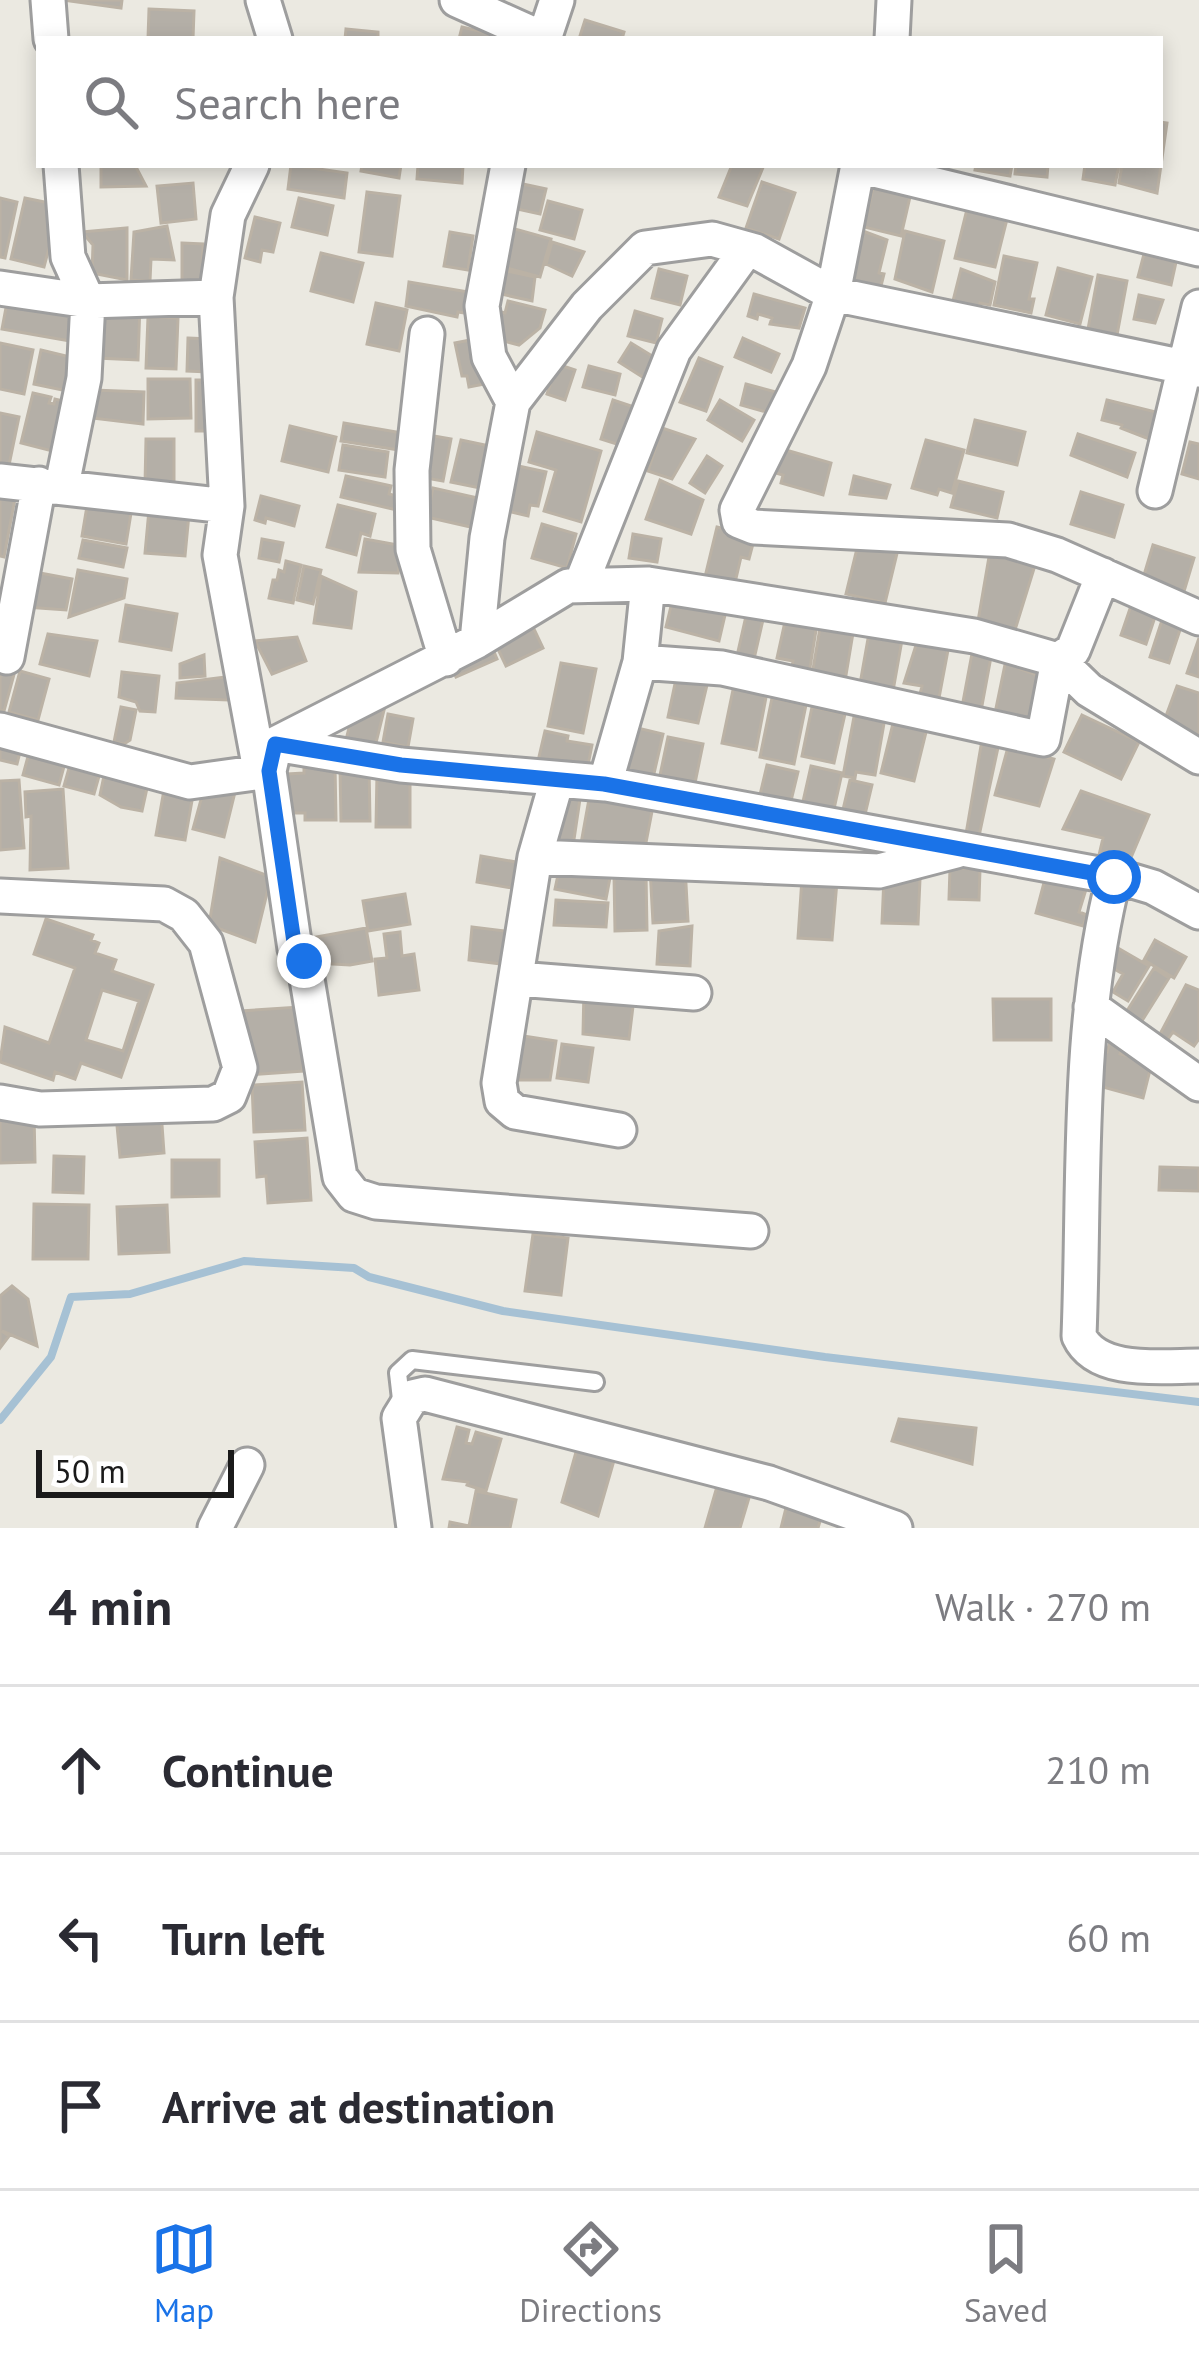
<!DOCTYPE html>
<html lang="en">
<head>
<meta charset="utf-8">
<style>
	:root { --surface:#fff; --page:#f7f7f7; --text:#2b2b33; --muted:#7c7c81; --line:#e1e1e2; --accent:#1a73e8 }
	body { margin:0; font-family:"PT Sans",sans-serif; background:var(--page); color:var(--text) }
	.scale { position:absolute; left:36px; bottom:30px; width:198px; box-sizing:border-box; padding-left:12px; border:6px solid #1a1a1a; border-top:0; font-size:33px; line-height:42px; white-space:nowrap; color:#1a1a1a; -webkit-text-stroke:9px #fff; paint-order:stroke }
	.stop { position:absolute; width:36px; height:36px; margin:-27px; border:9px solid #1a73e8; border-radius:50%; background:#fff }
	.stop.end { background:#1a73e8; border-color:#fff; box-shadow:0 3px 12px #0008 }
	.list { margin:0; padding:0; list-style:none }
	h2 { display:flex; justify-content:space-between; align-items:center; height:156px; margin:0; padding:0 48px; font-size:51px }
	h2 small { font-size:39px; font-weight:400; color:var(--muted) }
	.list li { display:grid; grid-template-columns:78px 1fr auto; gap:36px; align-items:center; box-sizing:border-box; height:168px; padding:0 48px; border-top:3px solid var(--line) }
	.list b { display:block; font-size:45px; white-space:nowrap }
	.list em { font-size:39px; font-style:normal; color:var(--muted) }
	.icon { flex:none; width:66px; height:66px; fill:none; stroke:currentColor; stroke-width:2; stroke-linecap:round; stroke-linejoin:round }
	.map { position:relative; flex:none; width:1199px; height:1528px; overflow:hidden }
	.search { position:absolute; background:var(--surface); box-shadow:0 6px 18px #0003; left:36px; right:36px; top:36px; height:132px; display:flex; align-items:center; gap:30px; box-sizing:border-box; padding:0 42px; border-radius:0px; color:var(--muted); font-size:45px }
	.sheet { height:660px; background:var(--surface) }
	nav { display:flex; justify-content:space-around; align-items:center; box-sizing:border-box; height:168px; border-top:3px solid var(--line); background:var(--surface); font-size:33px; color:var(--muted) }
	nav a { display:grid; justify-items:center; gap:6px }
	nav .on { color:var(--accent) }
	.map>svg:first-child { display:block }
</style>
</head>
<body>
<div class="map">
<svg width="1199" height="1528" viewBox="0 0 1199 1528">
	<rect width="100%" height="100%" fill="#ebe9e1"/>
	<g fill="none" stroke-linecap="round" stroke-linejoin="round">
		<path stroke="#a6c1d4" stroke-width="8" d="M 0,1420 L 51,1357 L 71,1297 L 130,1294 L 244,1261 L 354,1268 L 369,1277 L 503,1311 L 825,1357 L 1199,1402"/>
	</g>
	<path fill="#b4afa7" stroke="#bbb2a5" stroke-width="3" fill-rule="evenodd" d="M 63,0 L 122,0 L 121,8 Z
		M 149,9 L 194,11 L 193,39 L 148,39 Z
		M 585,20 L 624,32 L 622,39 L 579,39 Z
		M 462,27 L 492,34 L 490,39 L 459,39 Z
		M 346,29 L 378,32 L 378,39 L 345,39 Z
		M 1160,122 L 1167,123 L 1157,193 L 1119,183 L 1122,165 L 1160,165 Z
		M 101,165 L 135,165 L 146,186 L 101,187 Z
		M 291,165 L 347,173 L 344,198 L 288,189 Z
		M 362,165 L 401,165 L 399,178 L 361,171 Z
		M 418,165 L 463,165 L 462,183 L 417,179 Z
		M 732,165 L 764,165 L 747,206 L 719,197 Z
		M 976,165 L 1012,165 L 1010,176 L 975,170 Z
		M 1016,165 L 1048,165 L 1047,177 L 1015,174 Z
		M 1085,165 L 1119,165 L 1115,185 L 1083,179 Z
		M 876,176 L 913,184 L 901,236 L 864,227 Z
		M 509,181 L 546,189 L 540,214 L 503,206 Z
		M 762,182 L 795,193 L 779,239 L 746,228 Z
		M 193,183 L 196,219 L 161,223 L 157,186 Z
		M 367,192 L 400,196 L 392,256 L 359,252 Z
		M 0,198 L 17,202 L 5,258 L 0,257 Z
		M 25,198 L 59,205 L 53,249 L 49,248 L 44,267 L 11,259 Z
		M 299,198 L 333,206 L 327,235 L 292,227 Z
		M 548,201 L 582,210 L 574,239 L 540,230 Z
		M 968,205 L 1008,215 L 995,267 L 955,258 Z
		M 255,217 L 280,223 L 273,252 L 262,250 L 260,262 L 245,258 Z
		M 501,225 L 551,239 L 540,277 L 496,265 Z
		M 167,226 L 174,260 L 151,259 L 150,281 L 131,280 L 134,232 Z
		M 852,227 L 887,240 L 879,273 L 884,274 L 880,290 L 853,281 L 851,286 Z
		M 127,228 L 127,280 L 92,273 L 93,245 L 82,232 Z
		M 905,231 L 944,241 L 932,292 L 895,279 Z
		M 450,232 L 473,236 L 468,270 L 444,266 Z
		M 552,242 L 584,252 L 572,276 L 546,264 Z
		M 182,243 L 203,244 L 202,286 L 182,285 Z
		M 321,253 L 363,263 L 353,302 L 311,291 Z
		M 1144,254 L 1176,262 L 1171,285 L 1138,277 Z
		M 1004,256 L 1037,263 L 1029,299 L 1034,299 L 1031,313 L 994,305 Z
		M 1058,268 L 1092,277 L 1080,324 L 1046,315 Z
		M 498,269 L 535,277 L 532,301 L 492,292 Z
		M 659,269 L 687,276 L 680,305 L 652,298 Z
		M 961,269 L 995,282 L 990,305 L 980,303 L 979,307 L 953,301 Z
		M 1098,275 L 1127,281 L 1117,335 L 1088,329 Z
		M 409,282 L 474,293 L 471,314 L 458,312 L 457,317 L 406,306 Z
		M 754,294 L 805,308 L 799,328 L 770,324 L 772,318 L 758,314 L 757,319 L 748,316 Z
		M 1139,295 L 1163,300 L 1155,323 L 1134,319 Z
		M 8,297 L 77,309 L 70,341 L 2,329 Z
		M 508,301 L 545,310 L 540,328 L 519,345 L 488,337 L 494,310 L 505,313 Z
		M 99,303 L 140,304 L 138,360 L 97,358 Z
		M 376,303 L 407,310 L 399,351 L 367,344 Z
		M 635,311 L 662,319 L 656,343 L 628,336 Z
		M 148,317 L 178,318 L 176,369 L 146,368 Z
		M 188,338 L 209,339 L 208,372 L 187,371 Z
		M 743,338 L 779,354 L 771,372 L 735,357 Z
		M 475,339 L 484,384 L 469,387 L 467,376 L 462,376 L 455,343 Z
		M 0,343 L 33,350 L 24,394 L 0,389 Z
		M 631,343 L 657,359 L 644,378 L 619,362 Z
		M 41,350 L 79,359 L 72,392 L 34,384 Z
		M 699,358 L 722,367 L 706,411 L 680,402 Z
		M 557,364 L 575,370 L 565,400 L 547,394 Z
		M 589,366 L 620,374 L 615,395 L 583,387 Z
		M 148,379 L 190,379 L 191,418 L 148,419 Z
		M 196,380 L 213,380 L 213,431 L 196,431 Z
		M 746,384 L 776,392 L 770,413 L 741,405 Z
		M 93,390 L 144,392 L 143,424 L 92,418 Z
		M 33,393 L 51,397 L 49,403 L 54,404 L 55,399 L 72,403 L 60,453 L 21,443 Z
		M 613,400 L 643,410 L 629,448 L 601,439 Z
		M 720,400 L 754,420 L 742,441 L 708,420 Z
		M 1107,400 L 1156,412 L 1149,439 L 1121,428 L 1122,425 L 1102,420 Z
		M 0,413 L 19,417 L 9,465 L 0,464 Z
		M 975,420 L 1025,432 L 1017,465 L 967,453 Z
		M 344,423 L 402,433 L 399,450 L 341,441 Z
		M 290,426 L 336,437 L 328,472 L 282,461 Z
		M 662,428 L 695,439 L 672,479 L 648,471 Z
		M 537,432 L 601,451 L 581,522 L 544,511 L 556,470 L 529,462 Z
		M 1078,434 L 1135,453 L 1127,477 L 1071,455 Z
		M 434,436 L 451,439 L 443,481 L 415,476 L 422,441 Z
		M 146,439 L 174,439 L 174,486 L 145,485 Z
		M 461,440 L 494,447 L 485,489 L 451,482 Z
		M 926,440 L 964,450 L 952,493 L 939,489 L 937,495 L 912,488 Z
		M 1190,442 L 1199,444 L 1199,479 L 1182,474 Z
		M 343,445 L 388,452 L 385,477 L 339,470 Z
		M 779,448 L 831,463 L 823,495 L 781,483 L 783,475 L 772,472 Z
		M 707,456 L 722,466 L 705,493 L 690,483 Z
		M 509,464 L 546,472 L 538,506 L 530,505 L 528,516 L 498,509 Z
		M 346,476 L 391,486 L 389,494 L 404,498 L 401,511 L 341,497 Z
		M 854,476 L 890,485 L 886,498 L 850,494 Z
		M 660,480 L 703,500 L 691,534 L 646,519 Z
		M 958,481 L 1003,492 L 997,518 L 951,507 Z
		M 433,488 L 486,500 L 479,529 L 427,517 Z
		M 0,490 L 16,493 L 4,557 L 0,556 Z
		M 1081,492 L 1123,505 L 1114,537 L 1071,524 Z
		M 261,496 L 299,506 L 294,526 L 266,518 L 265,523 L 255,520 Z
		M 88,500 L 132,507 L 126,544 L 82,536 Z
		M 338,505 L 375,514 L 370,536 L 361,533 L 356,555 L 327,547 Z
		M 149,510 L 189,514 L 185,556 L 145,553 Z
		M 542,524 L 576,534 L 567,568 L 532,558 Z
		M 717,527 L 755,536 L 749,559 L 741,557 L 734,587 L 704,581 Z
		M 633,534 L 661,539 L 657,562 L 629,558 Z
		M 860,536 L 899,545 L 885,603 L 846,594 Z
		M 262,539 L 283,543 L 279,562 L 259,558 Z
		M 365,539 L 403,546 L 398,573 L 359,572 Z
		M 83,540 L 127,548 L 123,567 L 79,558 Z
		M 1153,545 L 1194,558 L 1182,598 L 1141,585 Z
		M 990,551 L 1036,562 L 1015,630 L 978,621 Z
		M 286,561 L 301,565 L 293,603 L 269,598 L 273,580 L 277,580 L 279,570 L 284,572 Z
		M 304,566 L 321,570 L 313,604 L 297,600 Z
		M 24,570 L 72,579 L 66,610 L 26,607 Z
		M 78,570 L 127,579 L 124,598 L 69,617 Z
		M 321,576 L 356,592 L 351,628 L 314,623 Z
		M 1133,600 L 1158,608 L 1146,644 L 1121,635 Z
		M 672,602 L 725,615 L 719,641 L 666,627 Z
		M 126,605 L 177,614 L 171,650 L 120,641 Z
		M 748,607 L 765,611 L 754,659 L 737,656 Z
		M 1164,614 L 1183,621 L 1169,663 L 1150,657 Z
		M 786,617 L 817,624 L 809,674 L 791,670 L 793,661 L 777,658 Z
		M 821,622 L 854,627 L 845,681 L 812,675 Z
		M 533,627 L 543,648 L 506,666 L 496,645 Z
		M 869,633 L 902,640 L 893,691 L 860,684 Z
		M 48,634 L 97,641 L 89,676 L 40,664 Z
		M 297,637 L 306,661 L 272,674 L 255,641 Z
		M 1199,638 L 1199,677 L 1187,673 Z
		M 917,642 L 948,650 L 939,698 L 920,694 L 922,686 L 904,683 Z
		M 974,643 L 993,646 L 981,711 L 962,707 Z
		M 492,647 L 497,659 L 456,677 L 451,665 Z
		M 204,655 L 205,676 L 180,678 L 180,664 Z
		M 1007,655 L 1020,669 L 1040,676 L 1030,721 L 995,713 Z
		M 0,663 L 16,667 L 4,711 L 0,710 Z
		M 561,663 L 596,669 L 583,733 L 548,726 Z
		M 20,671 L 49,679 L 38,720 L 9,712 Z
		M 122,672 L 159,676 L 155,712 L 140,711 L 136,702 L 119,697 Z
		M 226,677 L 228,700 L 176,698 L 177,683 Z
		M 676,679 L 707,685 L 698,723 L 668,717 Z
		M 734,685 L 767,692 L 756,750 L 722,743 Z
		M 1177,686 L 1199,693 L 1199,737 L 1163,724 Z
		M 388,694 L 375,747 L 346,740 L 352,716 Z
		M 772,698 L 806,705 L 794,764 L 760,757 Z
		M 856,706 L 886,712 L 875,775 L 856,772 L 855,778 L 843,776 Z
		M 121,707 L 136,710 L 130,740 L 124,744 L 114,742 Z
		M 812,707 L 845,714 L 834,763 L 802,756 Z
		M 388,714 L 413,719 L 408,747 L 383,742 Z
		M 895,715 L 928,724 L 914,781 L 881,773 Z
		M 1082,715 L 1139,742 L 1121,779 L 1064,752 Z
		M 629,726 L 663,734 L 653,778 L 619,771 Z
		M 545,731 L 568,736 L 567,741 L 592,745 L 588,765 L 573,761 L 571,768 L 538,761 Z
		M 668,737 L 703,744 L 694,788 L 676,784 L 678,780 L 659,780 Z
		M 0,738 L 22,744 L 17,764 L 0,760 Z
		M 982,740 L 999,743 L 979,836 L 966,834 Z
		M 1008,747 L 1054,759 L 1039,806 L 995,795 Z
		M 30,749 L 66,759 L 59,785 L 23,775 Z
		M 71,761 L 101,769 L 94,794 L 64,786 Z
		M 335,765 L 336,820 L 305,820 L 305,813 L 289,813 L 288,774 L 304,773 L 304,766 Z
		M 369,765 L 370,821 L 341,821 L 340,766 Z
		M 767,765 L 798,772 L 790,805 L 759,799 Z
		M 811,766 L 842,773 L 834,809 L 802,806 Z
		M 105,771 L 149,779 L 142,811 L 121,807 L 100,795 Z
		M 377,773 L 410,774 L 410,827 L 376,827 Z
		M 19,780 L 24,848 L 0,850 L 0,781 Z
		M 850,780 L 872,785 L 863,823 L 841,818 Z
		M 205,785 L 235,792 L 224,837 L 193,829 Z
		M 591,788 L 654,801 L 644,853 L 580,849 Z
		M 63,789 L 68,868 L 30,870 L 31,816 L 26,817 L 25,792 Z
		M 164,790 L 193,795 L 185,840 L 156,835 Z
		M 1081,791 L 1149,815 L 1127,867 L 1099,855 L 1103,838 L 1063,829 Z
		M 559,796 L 580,799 L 573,846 L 547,842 Z
		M 481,856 L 516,862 L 512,888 L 477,882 Z
		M 220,858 L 271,877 L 255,942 L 209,925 Z
		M 561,861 L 612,867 L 606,899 L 555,889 Z
		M 685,866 L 688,921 L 653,923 L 650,868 Z
		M 950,868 L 980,869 L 979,900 L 949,899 Z
		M 646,874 L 647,930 L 615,931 L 614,875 Z
		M 1046,875 L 1087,886 L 1079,912 L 1087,915 L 1083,926 L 1036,913 Z
		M 884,877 L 920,879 L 918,924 L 882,923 Z
		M 802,878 L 837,881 L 832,940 L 798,938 Z
		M 405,894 L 410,924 L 368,931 L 363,901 Z
		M 556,900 L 608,903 L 606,927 L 554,925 Z
		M 46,919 L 93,935 L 91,940 L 99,943 L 95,953 L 116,960 L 112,971 L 153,985 L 121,1077 L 81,1063 L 75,1079 L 55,1072 L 53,1080 L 0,1062 L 5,1027 L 49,1043 L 75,968 L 34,954 ZM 102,990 L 139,1001 L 123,1051 L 86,1040 Z
		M 692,926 L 690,966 L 657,964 L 659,931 Z
		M 472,927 L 505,931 L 501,964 L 469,960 Z
		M 366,928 L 372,961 L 350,965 L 316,963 L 311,938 Z
		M 400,932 L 402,956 L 414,954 L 419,990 L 379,995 L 375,959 L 387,958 L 384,934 Z
		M 1155,940 L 1186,957 L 1174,978 L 1144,960 Z
		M 1111,944 L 1149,966 L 1128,1001 L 1113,992 L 1123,974 L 1100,961 Z
		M 1154,968 L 1169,978 L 1140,1024 L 1125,1014 Z
		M 1186,985 L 1199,990 L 1199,1039 L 1194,1046 L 1173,1032 L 1168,1039 L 1159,1036 Z
		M 584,989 L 635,990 L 629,1039 L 583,1034 Z
		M 993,999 L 1051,999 L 1051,1040 L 994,1040 Z
		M 299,1007 L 303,1071 L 245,1075 L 241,1011 Z
		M 517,1035 L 556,1041 L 550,1080 L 510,1080 Z
		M 1110,1042 L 1122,1045 L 1120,1054 L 1152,1062 L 1143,1098 L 1088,1083 L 1099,1050 L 1107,1052 Z
		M 562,1044 L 593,1048 L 588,1082 L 557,1078 Z
		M 302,1082 L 305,1130 L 254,1132 L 252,1085 Z
		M 161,1111 L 164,1153 L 120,1157 L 116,1115 Z
		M 34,1113 L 35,1162 L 0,1163 L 0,1114 Z
		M 307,1138 L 311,1200 L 268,1203 L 266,1176 L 257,1177 L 255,1142 Z
		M 54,1156 L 84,1157 L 83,1193 L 53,1192 Z
		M 172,1160 L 219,1160 L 219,1196 L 172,1197 Z
		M 1160,1167 L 1199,1168 L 1199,1191 L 1159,1190 Z
		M 34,1204 L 89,1205 L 88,1259 L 33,1259 Z
		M 167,1205 L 169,1252 L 119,1254 L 117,1207 Z
		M 533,1234 L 568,1238 L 561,1295 L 525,1291 Z
		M 12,1286 L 28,1299 L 37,1346 L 2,1331 L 9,1336 L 0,1348 L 0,1296 Z
		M 899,1419 L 976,1428 L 972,1464 L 892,1441 Z
		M 457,1427 L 469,1430 L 466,1443 L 472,1444 L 476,1432 L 501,1439 L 486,1491 L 467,1485 L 468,1482 L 443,1479 Z
		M 578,1445 L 617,1450 L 598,1516 L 562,1502 Z
		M 718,1483 L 751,1491 L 740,1528 L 705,1528 Z
		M 476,1491 L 516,1500 L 510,1528 L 449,1528 L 450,1522 L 469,1526 Z
		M 788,1500 L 823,1511 L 818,1528 L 781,1528 Z"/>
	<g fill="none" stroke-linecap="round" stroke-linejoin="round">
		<defs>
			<path id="lane" d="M 402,1408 L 398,1373 L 412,1360 L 595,1382"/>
			<path id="street" d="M 48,0 L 51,39
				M 263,0 L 275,39
				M 457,0 L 544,39 L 557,0
				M 892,39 L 894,0
				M 61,165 L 68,257 L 88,301 L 84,378 L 62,485
				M 252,165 L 228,215 L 216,297 L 227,506 L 220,555 L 260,770
				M 508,165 L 482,306 L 489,357 L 513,402
				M 858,165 L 833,294 L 809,366 L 737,510 L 739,521 L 754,527 L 1008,540 L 1057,555 L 1199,618
				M 858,166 L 1199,249
				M 0,288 L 88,301 L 216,297
				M 427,334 L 412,470 L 413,549 L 446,659
				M 0,481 L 227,506
				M 1155,491 L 1199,307
				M 581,584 L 674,350 L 747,249
				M 477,641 L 568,586 L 648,584 L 974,636 L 1058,660 L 1073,650 L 1103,575
				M 7,657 L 39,484
				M 1058,660 L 1089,690 L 1199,757
				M 640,662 L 722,668 L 1043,739 L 1058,660
				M 0,730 L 190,782 L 269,771 L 275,744 L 477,641 L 487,538 L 513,402 L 587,306 L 645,248 L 712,239 L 755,251 L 833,294 L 1199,370
				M 275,744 L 401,765 L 590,781 L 1126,879 L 1153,887 L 1199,912
				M 269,771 L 295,949 L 304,961 L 340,1177 L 354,1195 L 376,1202 L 751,1231
				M 535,857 L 879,871 L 956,851
				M 1114,877 C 1076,1026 1085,1183 1079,1336 C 1097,1375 1163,1366 1199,1366
				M 0,896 L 164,904 L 184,915 L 206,943 L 240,1068 L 229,1096 L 213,1104 L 40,1109 L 0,1102
				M 518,979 L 694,993
				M 1091,1007 L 1199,1084
				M 619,1130 L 515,1112 L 502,1101 L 499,1083 L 535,857 L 557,780 L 605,784 L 640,662 L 648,584
				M 215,1528 L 247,1465
				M 414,1528 L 399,1418 L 412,1397 L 425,1394 L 769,1483 L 895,1528"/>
		</defs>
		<use href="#lane" stroke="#9e9e9e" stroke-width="22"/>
		<use href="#street" stroke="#9e9e9e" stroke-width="39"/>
		<use href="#lane" stroke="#fff" stroke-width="16"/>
		<use href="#street" stroke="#fff" stroke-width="33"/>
	</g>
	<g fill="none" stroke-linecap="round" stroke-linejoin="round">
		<path stroke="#1a73e8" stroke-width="15" d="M 304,961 L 295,949 L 269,771 L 275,744 L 401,765 L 604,784 L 1114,877"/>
	</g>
</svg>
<div class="scale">50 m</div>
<div class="stop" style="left:1114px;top:877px"></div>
<div class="stop end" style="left:304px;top:961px"></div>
<div class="search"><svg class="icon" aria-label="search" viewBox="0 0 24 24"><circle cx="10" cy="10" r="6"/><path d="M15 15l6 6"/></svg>Search here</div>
</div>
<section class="sheet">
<h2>4 min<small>Walk · 270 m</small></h2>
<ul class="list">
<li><svg class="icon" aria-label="ahead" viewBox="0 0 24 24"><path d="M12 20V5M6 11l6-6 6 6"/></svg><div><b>Continue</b></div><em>210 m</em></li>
<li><svg class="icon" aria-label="left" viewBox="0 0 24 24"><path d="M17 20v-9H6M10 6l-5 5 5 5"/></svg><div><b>Turn left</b></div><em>60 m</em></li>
<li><svg class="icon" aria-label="arrive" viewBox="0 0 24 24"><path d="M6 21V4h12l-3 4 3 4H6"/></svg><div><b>Arrive at destination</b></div></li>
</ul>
</section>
<nav>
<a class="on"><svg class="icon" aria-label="map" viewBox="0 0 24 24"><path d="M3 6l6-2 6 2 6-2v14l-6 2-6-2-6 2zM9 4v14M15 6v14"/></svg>Map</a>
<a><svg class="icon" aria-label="directions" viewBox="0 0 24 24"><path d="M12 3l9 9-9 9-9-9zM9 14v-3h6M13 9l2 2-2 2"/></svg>Directions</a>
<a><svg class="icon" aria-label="saved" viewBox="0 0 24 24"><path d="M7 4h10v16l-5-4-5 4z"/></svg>Saved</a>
</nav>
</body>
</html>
